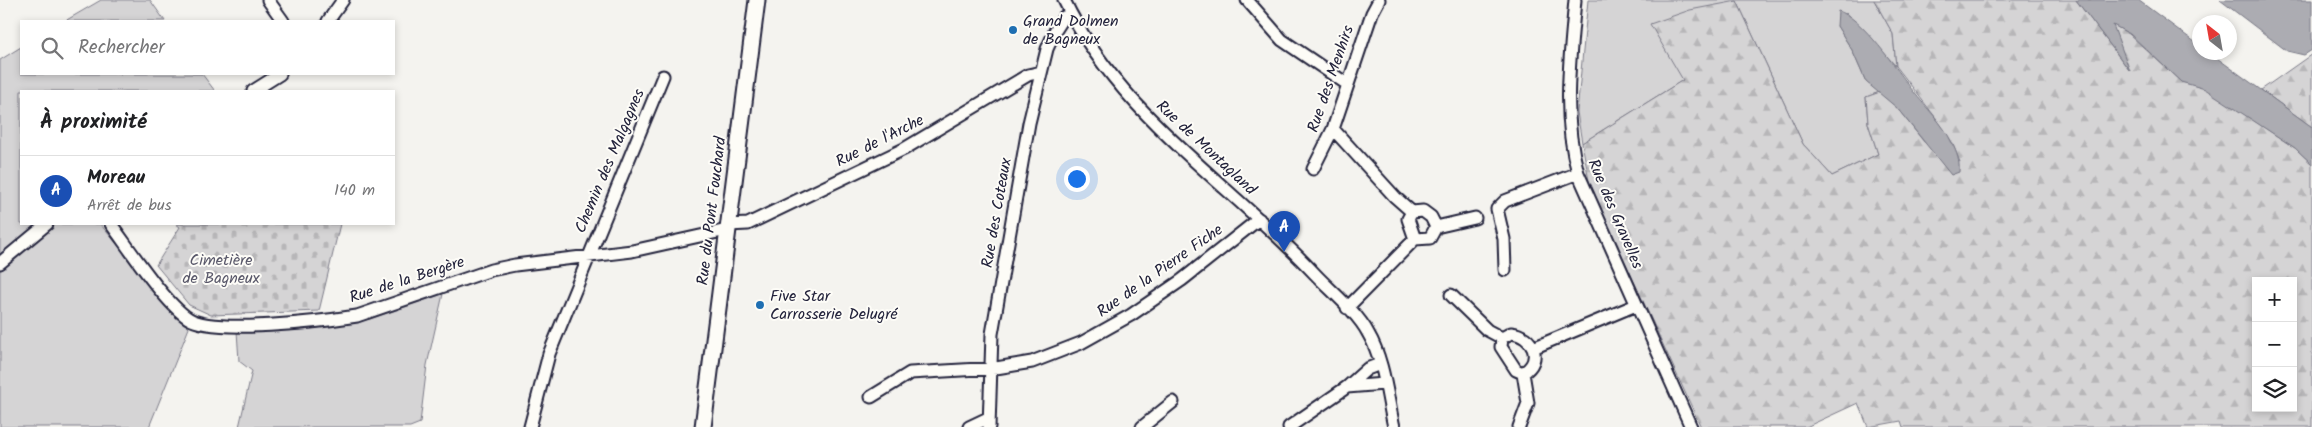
<!DOCTYPE html>
<html lang="fr">
<head>
<meta charset="utf-8">
<style>
	:root { --surface:#fff; --page:#f2f2f2; --text:#202124; --muted:#757577; --line:#e0e0e0; --accent:#ea580c }
	body { margin:0; font-family:Kalam,sans-serif; background:var(--page); color:var(--text) }
	.controls { position:absolute; right:15px; bottom:15px; display:grid; overflow:hidden; border-radius:0px; box-shadow:0 2px 8px #0003 }
	.controls button { width:45px; height:45px; display:grid; place-items:center; padding:0; border:0; border-bottom:1px solid var(--line); background:var(--surface); color:var(--text); font:25px sans-serif }
	.compass { position:absolute; left:2192px; top:15px; width:45px; height:45px; border-radius:50%; background:var(--surface); box-shadow:0 2px 8px #0003; rotate:329deg }
	.you { position:absolute; left:1076px; top:178px; width:18px; height:18px; margin:-12px; border:4px solid #fff; border-radius:50%; background:#1a73e8; box-shadow:0 0 0 8px #1a73e833 }
	.badge { display:grid; place-items:center; width:32px; height:32px; border-radius:50%; background:var(--accent); color:#fff; font-size:16px; font-weight:700 }
	.pin { position:absolute; translate:-50% -41px; filter:drop-shadow(0 1px 2px #0008) }
	.pin::after { content:''; position:absolute; top:26px; width:18px; height:15px; background:inherit; clip-path:polygon(0 0,100% 0,50% 100%) }
	.list { margin:0; padding:0; list-style:none }
	h2 { display:flex; justify-content:space-between; align-items:center; height:65px; margin:0; padding:0 20px; font-size:21px }
	h2 small { font-size:16px; font-weight:400; color:var(--muted) }
	.list li { display:grid; grid-template-columns:32px 1fr auto; gap:15px; align-items:center; box-sizing:border-box; height:70px; padding:0 20px; border-top:1px solid var(--line) }
	.list b { display:block; font-size:19px; white-space:nowrap }
	.list p { margin:0; font-size:16px; white-space:nowrap; color:var(--muted) }
	.list em { font-size:16px; font-style:normal; color:var(--muted) }
	.icon { flex:none; width:28px; height:28px; fill:none; stroke:currentColor; stroke-width:2; stroke-linecap:round; stroke-linejoin:round }
	.map { position:relative; flex:none; width:2312px; height:427px; overflow:hidden }
	.search { position:absolute; background:var(--surface); box-shadow:0 2px 8px #0003; left:20px; top:20px; width:375px; height:55px; display:flex; align-items:center; gap:12px; box-sizing:border-box; padding:0 18px; border-radius:0px; color:var(--muted); font-size:19px }
	.panel { position:absolute; background:var(--surface); box-shadow:0 2px 8px #0003; left:20px; top:90px; width:375px; height:135px; border-radius:0px }
	.map>svg:first-child { display:block }
</style>
</head>
<body>
<div class="map">
<svg width="2312" height="427" viewBox="0 0 2312 427">
	<defs>
		<pattern id="forest-firs" width="22" height="20" patternUnits="userSpaceOnUse" patternTransform="scale(1.25)"><rect width="22" height="20" fill="#d5d4d5"/><path d="M5 1l3.5 6h-7zM16 11l3.5 6h-7z" fill="#b7b6b8"/></pattern>
		<pattern id="cemetery-stones" width="16" height="16" patternUnits="userSpaceOnUse" patternTransform="scale(1.25)"><rect width="16" height="16" fill="#d5d4d5"/><path d="M2 7V4a2 2 0 0 1 4 0v3zM10 15v-3a2 2 0 0 1 4 0v3z" fill="#b7b6b8"/></pattern>
	</defs>
	<rect width="100%" height="100%" fill="#f4f3ef"/>
	<filter id="ink" filterUnits="userSpaceOnUse"><feTurbulence type="fractalNoise" baseFrequency=".02" numOctaves="2"/><feDisplacementMap in="SourceGraphic" scale="10" xChannelSelector="R" yChannelSelector="G"/><feConvolveMatrix kernelMatrix="1 2 1 2 8 2 1 2 1" color-interpolation-filters="sRGB"/></filter>
	<g filter="url(#ink)">
		<path fill="#d5d4d5" stroke="#7c7b88" d="M 101,0 L 150,0 L 165,21 L 65,21 Z
			M 1588,0 L 1874,0 L 1893,34 L 1896,66 L 1846,13 L 1837,26 L 1852,50 L 1866,82 L 1880,92 L 1866,97 L 1868,123 L 1878,154 L 1832,176 L 1803,144 L 1737,1 L 1683,80 L 1582,143 L 1577,112 Z
			M 21,47 L 21,74 L 202,74 L 215,91 L 21,91 L 21,224 L 38,224 L 0,255 L 0,60 Z
			M 56,224 L 100,224 L 189,328 L 149,427 L 0,427 L 0,271 Z
			M 443,294 L 427,365 L 420,423 L 410,427 L 239,427 L 252,371 L 239,361 L 237,331 L 305,330 L 370,319 Z"/>
		<path fill="url(#forest-firs)" stroke="#7c7b88" fill-rule="evenodd" d="M 1874,0 L 2076,0 L 2129,70 L 2112,24 L 2129,34 L 2181,82 L 2205,88 L 2295,148 L 2312,164 L 2312,427 L 1903,427 L 1901,421 L 1868,427 L 1858,403 L 1806,427 L 1701,427 L 1590,186 L 1582,143 L 1683,80 L 1650,24 L 1690,10 L 1737,1 L 1803,144 L 1832,176 L 1878,154 L 1868,123 L 1866,97 L 1880,92 L 1897,108 L 1924,142 L 1960,162 L 1952,142 L 1936,118 L 1896,66 L 1893,34 ZM 2256,281 L 2293,281 L 2293,408 L 2256,408 Z
			M 2312,54 L 2312,127 L 2261,90 Z"/>
		<path fill="url(#cemetery-stones)" stroke="#7c7b88" d="M 176,224 L 340,224 L 319,311 L 211,315 L 189,305 L 156,265 L 180,227 Z"/>
		<path fill="#acacb2" stroke="#757582" d="M 2076,0 L 2138,0 L 2199,45 L 2200,52 L 2210,53 L 2312,127 L 2312,164 L 2295,148 L 2205,89 L 2181,82 L 2130,34 L 2113,25 L 2130,71 Z
			M 2220,0 L 2312,0 L 2312,50 L 2304,55 L 2287,51 Z
			M 1838,11 C 1861,16 1898,71 1913,91 C 1926,108 1943,123 1952,143 C 1957,153 1960,161 1959,172 L 1951,175 L 1897,108 L 1866,82 L 1852,50 L 1837,26 Z"/>
		<g fill="none" stroke-linecap="round" stroke-linejoin="round">
			<defs>
				<path id="minor" d="M 268,0 L 283,21
					M 1064,0 C 1119,115 1230,183 1315,274 C 1331,291 1357,312 1368,333 C 1384,360 1387,396 1394,427
					M 1247,0 L 1282,40 L 1347,84
					M 1575,0 C 1570,58 1562,116 1578,173 L 1691,427
					M 328,21 L 343,0
					M 253,91 L 280,74
					M 1333,129 L 1395,197 L 1412,212 L 1423,211 L 1431,217 L 1436,227 L 1430,238 L 1415,239 L 1408,219 L 1412,212
					M 1313,169 L 1333,129 L 1372,13 L 1379,0
					M 111,224 C 129,248 164,302 188,318 C 213,335 325,321 357,316 L 491,270 L 515,265 L 632,251 L 727,230
					M 728,225 L 748,224 L 904,149 L 1028,75 L 1041,72
					M 1436,227 L 1475,218
					M 0,263 L 47,224
					M 1505,270 L 1504,239 L 1497,209 L 1505,201 L 1578,173
					M 1451,295 L 1487,330 L 1502,338
					M 1347,308 L 1415,239
					M 1511,333 C 1533,335 1544,360 1523,373 L 1516,370 L 1501,347 L 1502,338 Z
					M 1533,348 L 1636,305
					M 1347,387 L 1384,384
					M 871,397 L 910,373 L 996,368 L 1032,362 L 1081,343 L 1131,315 L 1182,280 L 1259,219
					M 530,427 L 549,354 L 663,76
					M 969,427 L 988,418
					M 989,427 L 992,334 L 1029,123 L 1047,49 L 1055,31 L 1064,17 L 1070,14
					M 1142,427 L 1173,402
					M 1289,427 L 1347,387 L 1367,369 L 1380,364
					M 1519,427 L 1528,403 L 1523,373"/>
				<path id="major" d="M 703,427 L 757,0"/>
			</defs>
			<use href="#minor" stroke="#22223b" stroke-width="15"/>
			<use href="#major" stroke="#22223b" stroke-width="19"/>
			<use href="#minor" stroke="#fdfcf7" stroke-width="11"/>
			<use href="#major" stroke="#fdfcf7" stroke-width="15"/>
		</g>
	</g>
	<g fill="#1f6fb2" stroke="#fdfcf7" stroke-width="2">
		<circle cx="1013" cy="30" r="5"/>
		<circle cx="760" cy="305" r="5"/>
	</g>
	<g text-anchor="middle" dominant-baseline="central" stroke-width="4" stroke-linejoin="round" paint-order="stroke">
		<g font-size="16" fill="#22223b" stroke="#fdfcf7" text-anchor="start">
			<text x="1023" y="21">Grand Dolmen<tspan x="1023" dy="18">de Bagneux</tspan></text>
			<text x="770" y="296">Five Star<tspan x="770" dy="18">Carrosserie Delugré</tspan></text>
		</g>
		<g font-size="16" fill="#22223b" stroke="#fdfcf7">
			<text transform="translate(1331 79) rotate(-71)">Rue des Menhirs</text>
			<text transform="translate(880 141) rotate(-27)">Rue de l'Arche</text>
			<text transform="translate(1206 148) rotate(43)">Rue de Montagland</text>
			<text transform="translate(610 161) rotate(-67)">Chemin des Malgagnes</text>
			<text transform="translate(712 211) rotate(-83)">Rue du Pont Fouchard</text>
			<text transform="translate(997 213) rotate(-80)">Rue des Coteaux</text>
			<text transform="translate(1615 214) rotate(67)">Rue des Gravelles</text>
			<text transform="translate(1160 271) rotate(-35)">Rue de la Pierre Fiche</text>
			<text transform="translate(407 280) rotate(-18)">Rue de la Bergère</text>
		</g>
		<g font-size="16" fill="#585769" stroke="#fdfcf7">
			<text x="221" y="260">Cimetière<tspan x="221" dy="18">de Bagneux</tspan></text>
		</g>
	</g>
</svg>
<div class="controls">
<button>+</button>
<button>−</button>
<button><svg class="icon" aria-label="layers" viewBox="0 0 24 24"><path d="M12 4l9 5-9 5-9-5zM3 14l9 5 9-5"/></svg></button>
</div>
<svg class="compass" viewBox="-18 -18 36 36"><path d="M0-13l5 13h-10z" fill="#e53935"/><path d="M0 13l5-13h-10z" fill="#757577"/></svg>
<div class="you"></div>
<div class="pin badge" style="left:1284px;top:252px;background:#1a4fb4">A</div>
<div class="search"><svg class="icon" aria-label="search" viewBox="0 0 24 24"><circle cx="10" cy="10" r="6"/><path d="M15 15l6 6"/></svg>Rechercher</div>
<section class="panel">
<h2>À proximité<small></small></h2>
<ul class="list">
<li><span class="badge" style="background:#1a4fb4">A</span><div><b>Moreau</b><p>Arrêt de bus</p></div><em>140 m</em></li>
</ul>
</section>
</div>
</body>
</html>
